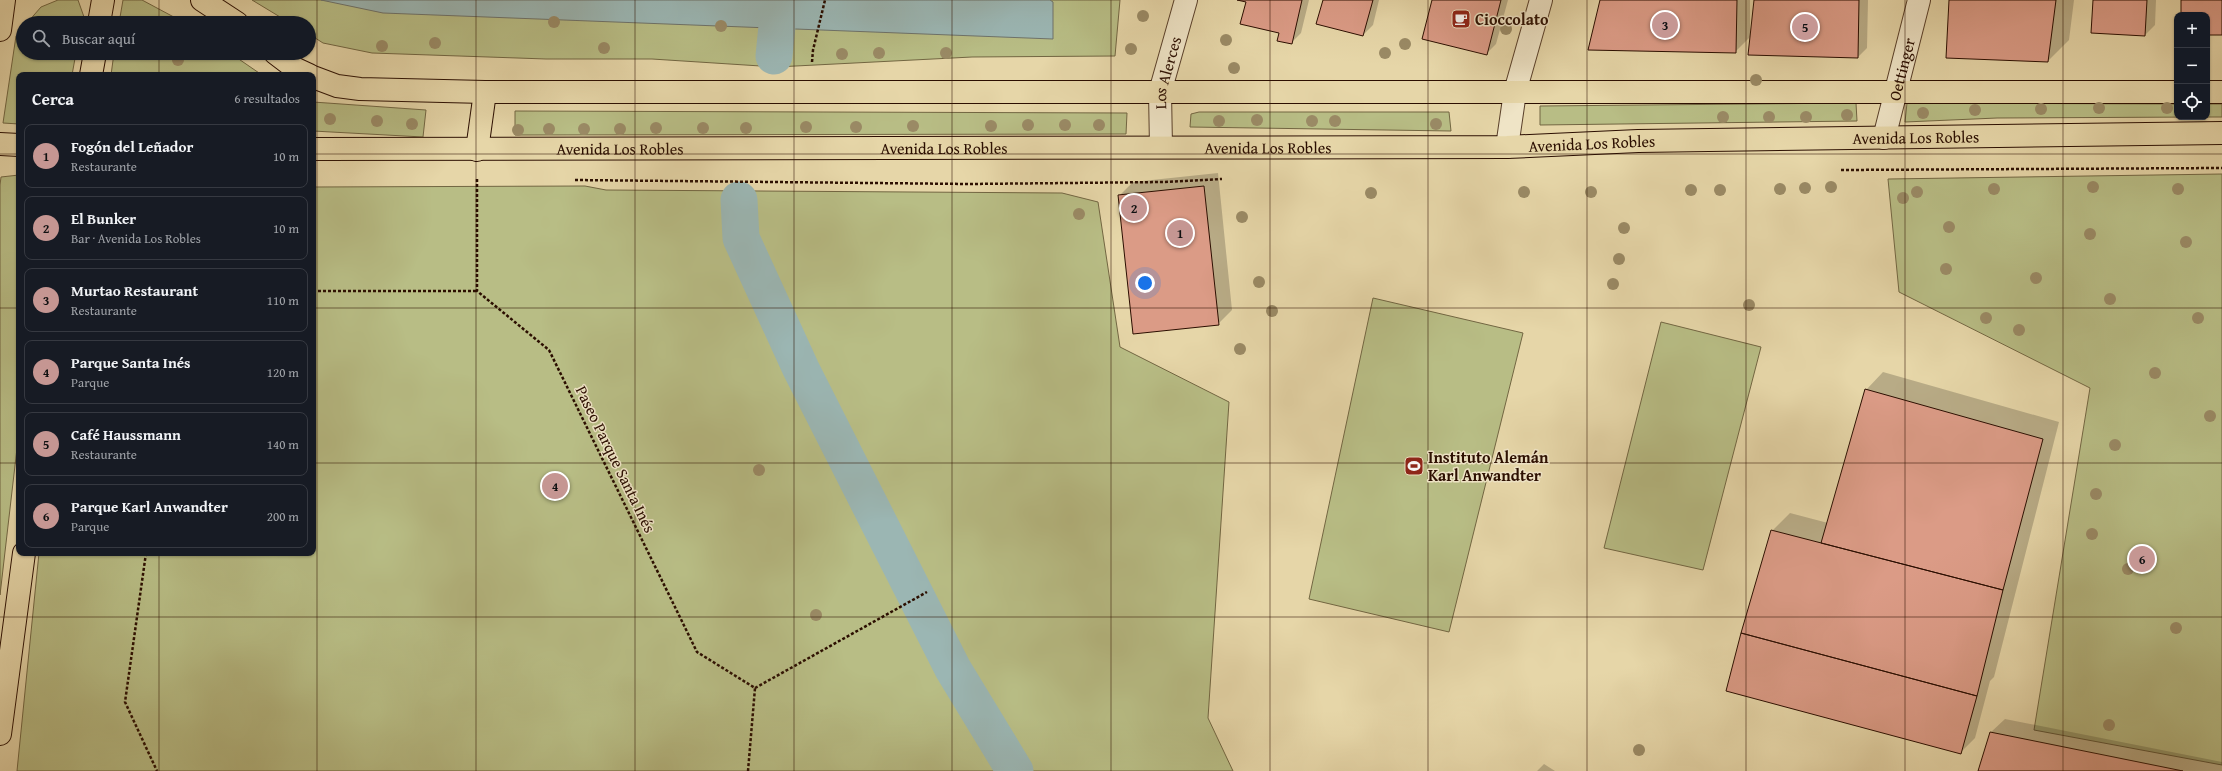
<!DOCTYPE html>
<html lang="es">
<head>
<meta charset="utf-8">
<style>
	:root { --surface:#171b24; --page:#20242c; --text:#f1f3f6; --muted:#9ea1a6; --line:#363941; --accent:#c59692 }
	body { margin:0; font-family:"Gentium Book Plus",serif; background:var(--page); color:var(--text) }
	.controls { position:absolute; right:12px; top:12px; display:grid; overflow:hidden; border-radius:8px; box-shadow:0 1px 3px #0004 }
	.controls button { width:36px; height:36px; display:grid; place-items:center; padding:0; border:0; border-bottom:1px solid var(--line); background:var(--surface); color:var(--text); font:20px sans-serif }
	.you { position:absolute; left:1145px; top:283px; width:14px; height:14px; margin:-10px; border:3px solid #fff; border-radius:50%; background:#1a73e8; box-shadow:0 0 0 6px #1a73e833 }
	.badge { display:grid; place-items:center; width:26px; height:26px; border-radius:50%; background:var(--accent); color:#111; font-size:13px; font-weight:700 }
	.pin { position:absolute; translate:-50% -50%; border:2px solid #fff; box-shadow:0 1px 4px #0006 }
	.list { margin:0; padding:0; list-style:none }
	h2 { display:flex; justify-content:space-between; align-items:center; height:52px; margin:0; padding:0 16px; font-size:17px }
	h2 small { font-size:13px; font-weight:400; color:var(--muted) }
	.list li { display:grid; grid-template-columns:26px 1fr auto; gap:12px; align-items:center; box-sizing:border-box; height:64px; margin:0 8px 8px; padding:0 8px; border:1px solid var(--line); border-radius:8px }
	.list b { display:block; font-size:15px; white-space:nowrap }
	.list p { margin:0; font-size:13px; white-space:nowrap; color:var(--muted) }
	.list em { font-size:13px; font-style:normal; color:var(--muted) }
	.icon { flex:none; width:22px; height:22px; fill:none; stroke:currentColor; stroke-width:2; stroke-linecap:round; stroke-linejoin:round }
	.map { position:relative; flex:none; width:2222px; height:771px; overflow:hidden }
	.search { position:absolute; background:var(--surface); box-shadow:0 1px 3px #0004; left:16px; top:16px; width:300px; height:44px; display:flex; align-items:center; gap:10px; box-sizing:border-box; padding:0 14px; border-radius:22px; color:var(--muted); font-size:15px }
	.panel { position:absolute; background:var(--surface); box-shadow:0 1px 3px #0004; left:16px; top:72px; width:300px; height:484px; border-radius:8px }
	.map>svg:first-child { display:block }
</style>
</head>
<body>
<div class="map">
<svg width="2222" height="771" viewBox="0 0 2222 771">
	<rect width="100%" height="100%" fill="#e6d6a8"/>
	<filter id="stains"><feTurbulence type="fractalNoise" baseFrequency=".005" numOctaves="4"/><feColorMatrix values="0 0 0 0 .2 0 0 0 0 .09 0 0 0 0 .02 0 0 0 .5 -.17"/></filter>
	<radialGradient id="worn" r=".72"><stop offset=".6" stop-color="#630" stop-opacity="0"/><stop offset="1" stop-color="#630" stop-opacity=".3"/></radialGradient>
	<path fill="#b8bd85" stroke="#726642" d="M 58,0 L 78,0 L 84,17 L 83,23 L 27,23 L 41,7 Z
		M 123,0 L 142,0 L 185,23 L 119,23 Z
		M 252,0 L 1120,0 L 1115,56 L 972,57 L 776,67 L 652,59 L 546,59 L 372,53 L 323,43 L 309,34 L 309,23 L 290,23 Z
		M 23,28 L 23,53 L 76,53 L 72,75 L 19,75 L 19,124 L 3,123 L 16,36 Z
		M 114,53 L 230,53 L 262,75 L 111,75 Z
		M 313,102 L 426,110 L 423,137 L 313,131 Z
		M 1856,103 L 1857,121 L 1540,125 L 1540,106 Z
		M 1907,103 L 2177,104 L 2177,117 L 2200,117 L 1997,118 L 1905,122 Z
		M 2207,104 L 2222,104 L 2222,117 L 2207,117 Z
		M 515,111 L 1127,113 L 1126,134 L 515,135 Z
		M 1199,112 L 1449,112 L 1451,131 L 1190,127 L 1191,114 Z
		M 2222,174 L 2222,765 L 2034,730 L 2090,388 L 1899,292 L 1888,179 Z
		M 19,175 L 19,431 L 0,595 L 0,185 L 1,177 Z
		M 585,186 L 606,190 L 1062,193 L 1098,202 L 1120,347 L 1229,402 L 1208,718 L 1233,771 L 17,771 L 39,553 L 313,553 L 313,187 Z
		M 1373,298 L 1523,333 L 1449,632 L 1309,599 Z
		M 1661,322 L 1761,347 L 1703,570 L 1604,548 Z"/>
	<path fill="#9bb6b3" stroke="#6e736b" d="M 321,0 L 1050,0 L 1053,2 L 1053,39 L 383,13 Z"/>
	<path fill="#0003" d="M 1241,0 L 1309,0 L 1301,33 L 1291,43 L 1247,2 Z
		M 1324,0 L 1379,0 L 1373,25 L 1363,35 Z
		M 1433,0 L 1508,0 L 1496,44 L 1486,54 Z
		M 1601,0 L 1750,0 L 1750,37 L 1735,52 Z
		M 1755,0 L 1868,0 L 1867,48 L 1858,57 Z
		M 1950,0 L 2074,0 L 2069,40 L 2048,61 Z
		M 2094,0 L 2156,0 L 2155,25 L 2145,35 Z
		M 1218,173 L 1232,310 L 1218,324 L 1119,196 L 1133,182 Z
		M 1883,372 L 2059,422 L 1994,677 L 1990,681 L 1975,738 L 1961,752 L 1772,531 L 1790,513 L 1828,523 L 1866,390 Z
		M 2005,719 L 2222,762 L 2222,771 L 1979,771 L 1990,733 Z
		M 1544,764 L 1555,771 L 1537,771 Z"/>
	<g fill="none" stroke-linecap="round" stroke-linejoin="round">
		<path stroke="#9bb6b3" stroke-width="37" d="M 774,56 L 777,26
			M 739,200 L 741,238 L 801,369 L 953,669 L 1015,771"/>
	</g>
	<path fill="#db9b86" stroke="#2b0e00" d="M 1237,0 L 1302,0 L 1292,44 L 1277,41 L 1279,33 L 1240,24 L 1246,2 Z
		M 1323,0 L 1373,0 L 1363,36 L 1316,24 Z
		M 1432,0 L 1501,0 L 1487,55 L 1422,39 Z
		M 1600,0 L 1737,0 L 1736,53 L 1588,50 Z
		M 1754,0 L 1859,0 L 1858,58 L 1748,55 Z
		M 1949,0 L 2056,0 L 2048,62 L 1946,58 Z
		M 2093,0 L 2147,0 L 2145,36 L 2091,33 Z
		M 2181,0 L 2222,0 L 2222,35 L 2207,35 L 2207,15 L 2181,15 Z
		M 1204,186 L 1219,325 L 1133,334 L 1118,195 Z
		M 1865,389 L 2043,439 L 2003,590 L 1821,543 Z
		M 1771,530 L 2003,590 L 1977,696 L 1741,633 Z
		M 1741,633 L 1977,696 L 1961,754 L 1726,691 Z
		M 1990,732 L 2183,771 L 1978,771 Z"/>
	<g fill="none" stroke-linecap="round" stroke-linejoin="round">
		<defs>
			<g id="minor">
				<path id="s1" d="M 1884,138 L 1919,0"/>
				<path id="s2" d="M 1161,147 L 1160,92 L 1186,0"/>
				<path d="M 1507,147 L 1515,92 L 1541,0"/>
			</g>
			<g id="major">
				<path d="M 202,0 L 237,23"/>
				<path d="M 99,23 L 103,0"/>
				<path d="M 0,30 L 4,0"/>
				<path d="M 275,53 L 296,69 L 309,75"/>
				<path d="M 91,75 L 95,53"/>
				<path d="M 313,77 L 337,86 L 360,89 L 485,92 L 2177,92"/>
				<path d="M 2207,92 L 2222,92"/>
				<path d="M 0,144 L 19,145"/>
				<path id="s3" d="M 313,149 L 1507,147 L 1638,141 L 2222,133"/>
				<path d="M 477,150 L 485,92"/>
				<path d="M 0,734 L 24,553"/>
			</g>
		</defs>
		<use href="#minor" stroke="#5a402a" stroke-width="24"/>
		<use href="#major" stroke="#2b0e00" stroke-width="24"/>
		<path stroke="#2b0e00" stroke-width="2.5" stroke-dasharray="3 2" stroke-linecap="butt" d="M 812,62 L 813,50 L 825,0
			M 1841,170 L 2222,168
			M 477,179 L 477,291 L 549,350 L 697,652 L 755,688 L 748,771
			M 575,180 L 970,184 L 1165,182 L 1222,179
			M 313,291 L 477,291
			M 146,553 L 125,702 L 157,771
			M 755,688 L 927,592"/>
		<use href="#minor" stroke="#efe4c6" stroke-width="22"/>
		<use href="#major" stroke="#e6d6a8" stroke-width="22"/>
	</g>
	<g fill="#9a8a65">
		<circle cx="1143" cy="16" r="6"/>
		<circle cx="554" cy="22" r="6"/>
		<circle cx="721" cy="26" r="6"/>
		<circle cx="1506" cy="29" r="6"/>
		<circle cx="1226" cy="40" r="6"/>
		<circle cx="435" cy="43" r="6"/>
		<circle cx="1405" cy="44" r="6"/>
		<circle cx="382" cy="46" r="6"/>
		<circle cx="604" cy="48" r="6"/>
		<circle cx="1131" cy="49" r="6"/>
		<circle cx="879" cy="53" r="6"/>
		<circle cx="946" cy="53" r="6"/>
		<circle cx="1385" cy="53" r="6"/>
		<circle cx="842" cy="54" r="6"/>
		<circle cx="178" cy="60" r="6"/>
		<circle cx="1234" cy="68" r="6"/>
		<circle cx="1756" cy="80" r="6"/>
		<circle cx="2099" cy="108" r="6"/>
		<circle cx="2167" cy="108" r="6"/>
		<circle cx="2041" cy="109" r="6"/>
		<circle cx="1975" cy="110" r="6"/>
		<circle cx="1923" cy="113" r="6"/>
		<circle cx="1847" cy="115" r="6"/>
		<circle cx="1723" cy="117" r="6"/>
		<circle cx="1769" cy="117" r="6"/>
		<circle cx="1806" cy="117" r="6"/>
		<circle cx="330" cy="119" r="6"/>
		<circle cx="1257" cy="120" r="6"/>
		<circle cx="377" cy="121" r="6"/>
		<circle cx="1219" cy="121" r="6"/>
		<circle cx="1312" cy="121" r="6"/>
		<circle cx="1335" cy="121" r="6"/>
		<circle cx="412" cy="124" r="6"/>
		<circle cx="1436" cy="124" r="6"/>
		<circle cx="1028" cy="125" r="6"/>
		<circle cx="1065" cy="125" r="6"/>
		<circle cx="1099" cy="125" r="6"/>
		<circle cx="913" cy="126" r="6"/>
		<circle cx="991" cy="126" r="6"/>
		<circle cx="806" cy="127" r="6"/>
		<circle cx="856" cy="127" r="6"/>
		<circle cx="656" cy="128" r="6"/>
		<circle cx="703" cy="128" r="6"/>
		<circle cx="746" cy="128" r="6"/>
		<circle cx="549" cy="129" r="6"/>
		<circle cx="584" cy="129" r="6"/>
		<circle cx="620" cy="129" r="6"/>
		<circle cx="518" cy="130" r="6"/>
		<circle cx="1831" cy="187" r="6"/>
		<circle cx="2093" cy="187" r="6"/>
		<circle cx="1805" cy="188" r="6"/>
		<circle cx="1780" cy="189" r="6"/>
		<circle cx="1994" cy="189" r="6"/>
		<circle cx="2178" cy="189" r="6"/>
		<circle cx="1691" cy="190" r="6"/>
		<circle cx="1720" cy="190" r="6"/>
		<circle cx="1524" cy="192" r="6"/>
		<circle cx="1591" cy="192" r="6"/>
		<circle cx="1917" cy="192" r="6"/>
		<circle cx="1371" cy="193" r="6"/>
		<circle cx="1903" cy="198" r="6"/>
		<circle cx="1079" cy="214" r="6"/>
		<circle cx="1242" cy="217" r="6"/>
		<circle cx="1949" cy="227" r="6"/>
		<circle cx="1624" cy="228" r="6"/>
		<circle cx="2090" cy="234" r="6"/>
		<circle cx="2186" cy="242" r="6"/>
		<circle cx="1619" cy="259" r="6"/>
		<circle cx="1946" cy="269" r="6"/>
		<circle cx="2036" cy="278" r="6"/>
		<circle cx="1259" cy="282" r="6"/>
		<circle cx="1613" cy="284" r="6"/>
		<circle cx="2110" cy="299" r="6"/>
		<circle cx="1749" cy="305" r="6"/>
		<circle cx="1272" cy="311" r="6"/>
		<circle cx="1986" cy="318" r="6"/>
		<circle cx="2198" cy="318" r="6"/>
		<circle cx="2019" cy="330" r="6"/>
		<circle cx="1240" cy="349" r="6"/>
		<circle cx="2155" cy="373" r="6"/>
		<circle cx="2210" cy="416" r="6"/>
		<circle cx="2115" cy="445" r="6"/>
		<circle cx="759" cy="470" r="6"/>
		<circle cx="2096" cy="494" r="6"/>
		<circle cx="2092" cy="534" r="6"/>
		<circle cx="2128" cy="569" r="6"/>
		<circle cx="816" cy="615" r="6"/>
		<circle cx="2176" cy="628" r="6"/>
		<circle cx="2109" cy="725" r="6"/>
		<circle cx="1639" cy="750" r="6"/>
	</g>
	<path fill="none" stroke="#2b0e00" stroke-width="1" stroke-opacity="0.55" d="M 159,0 L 159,23M 317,0 L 317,771M 476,0 L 476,771M 635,0 L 635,771M 794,0 L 794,771M 952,0 L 952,771M 1111,0 L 1111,771M 1270,0 L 1270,771M 1428,0 L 1428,771M 1587,0 L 1587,771M 1746,0 L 1746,771M 1905,0 L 1905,771M 2063,0 L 2063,771M 159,53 L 159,75M 0,154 L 19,154M 313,154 L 2222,154M 0,308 L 19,308M 313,308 L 2222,308M 0,463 L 19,463M 313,463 L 2222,463M 159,553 L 159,771M 0,617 L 2222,617"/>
	<defs>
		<symbol id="cafe-square" viewBox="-11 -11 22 22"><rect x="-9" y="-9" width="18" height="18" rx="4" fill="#8f2418" stroke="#efe4c6"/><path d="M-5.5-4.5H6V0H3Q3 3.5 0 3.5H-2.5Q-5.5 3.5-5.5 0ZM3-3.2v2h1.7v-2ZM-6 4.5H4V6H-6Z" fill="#fff"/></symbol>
		<symbol id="stadium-square" viewBox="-11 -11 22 22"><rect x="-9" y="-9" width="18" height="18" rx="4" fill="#8f2418" stroke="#efe4c6"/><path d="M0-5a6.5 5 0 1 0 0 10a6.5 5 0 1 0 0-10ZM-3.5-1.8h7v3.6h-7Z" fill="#fff"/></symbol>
	</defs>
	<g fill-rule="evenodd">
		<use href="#cafe-square" x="1450" y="8" width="22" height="22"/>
		<use href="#stadium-square" x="1403" y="455" width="22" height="22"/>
	</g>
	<g text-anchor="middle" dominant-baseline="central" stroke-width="3" stroke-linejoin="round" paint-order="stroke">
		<g font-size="16" font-weight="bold" fill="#2b0e00" stroke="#efe4c6" text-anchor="start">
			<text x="1475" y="19">Cioccolato</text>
			<text x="1428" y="457">Instituto Alemán<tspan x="1428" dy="18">Karl Anwandter</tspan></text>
		</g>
		<g font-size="16" fill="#2b0e00" stroke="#efe4c6">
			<text stroke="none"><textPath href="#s1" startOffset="71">Oettinger</textPath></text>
			<text stroke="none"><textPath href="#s2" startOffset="75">Los Alerces</textPath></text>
			<text stroke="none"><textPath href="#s3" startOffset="1603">Avenida Los Robles</textPath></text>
			<text stroke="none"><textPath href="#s3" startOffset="1279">Avenida Los Robles</textPath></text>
			<text stroke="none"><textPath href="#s3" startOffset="955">Avenida Los Robles</textPath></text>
			<text stroke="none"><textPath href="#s3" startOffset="631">Avenida Los Robles</textPath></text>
			<text stroke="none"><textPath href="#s3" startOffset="307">Avenida Los Robles</textPath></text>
			<text transform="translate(616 459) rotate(64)">Paseo Parque Santa Inés</text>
		</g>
	</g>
	<rect width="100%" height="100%" filter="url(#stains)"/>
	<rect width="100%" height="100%" fill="url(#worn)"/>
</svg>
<div class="controls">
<button>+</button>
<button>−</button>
<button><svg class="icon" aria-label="locate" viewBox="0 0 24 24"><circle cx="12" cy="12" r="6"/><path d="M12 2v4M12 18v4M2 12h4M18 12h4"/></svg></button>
</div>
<div class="you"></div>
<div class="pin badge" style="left:1180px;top:233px">1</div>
<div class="pin badge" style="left:1134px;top:208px">2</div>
<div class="pin badge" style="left:1665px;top:25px">3</div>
<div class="pin badge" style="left:555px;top:486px">4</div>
<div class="pin badge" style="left:1805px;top:27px">5</div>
<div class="pin badge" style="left:2142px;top:559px">6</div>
<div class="search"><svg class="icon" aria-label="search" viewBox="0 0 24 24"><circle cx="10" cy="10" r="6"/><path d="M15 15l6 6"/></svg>Buscar aquí</div>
<section class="panel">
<h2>Cerca<small>6 resultados</small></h2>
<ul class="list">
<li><span class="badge">1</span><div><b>Fogón del Leñador</b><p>Restaurante</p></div><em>10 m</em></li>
<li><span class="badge">2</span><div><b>El Bunker</b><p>Bar · Avenida Los Robles</p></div><em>10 m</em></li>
<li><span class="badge">3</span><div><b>Murtao Restaurant</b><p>Restaurante</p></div><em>110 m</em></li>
<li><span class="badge">4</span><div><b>Parque Santa Inés</b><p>Parque</p></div><em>120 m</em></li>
<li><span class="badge">5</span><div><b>Café Haussmann</b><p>Restaurante</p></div><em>140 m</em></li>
<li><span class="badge">6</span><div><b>Parque Karl Anwandter</b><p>Parque</p></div><em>200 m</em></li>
</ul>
</section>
</div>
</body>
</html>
